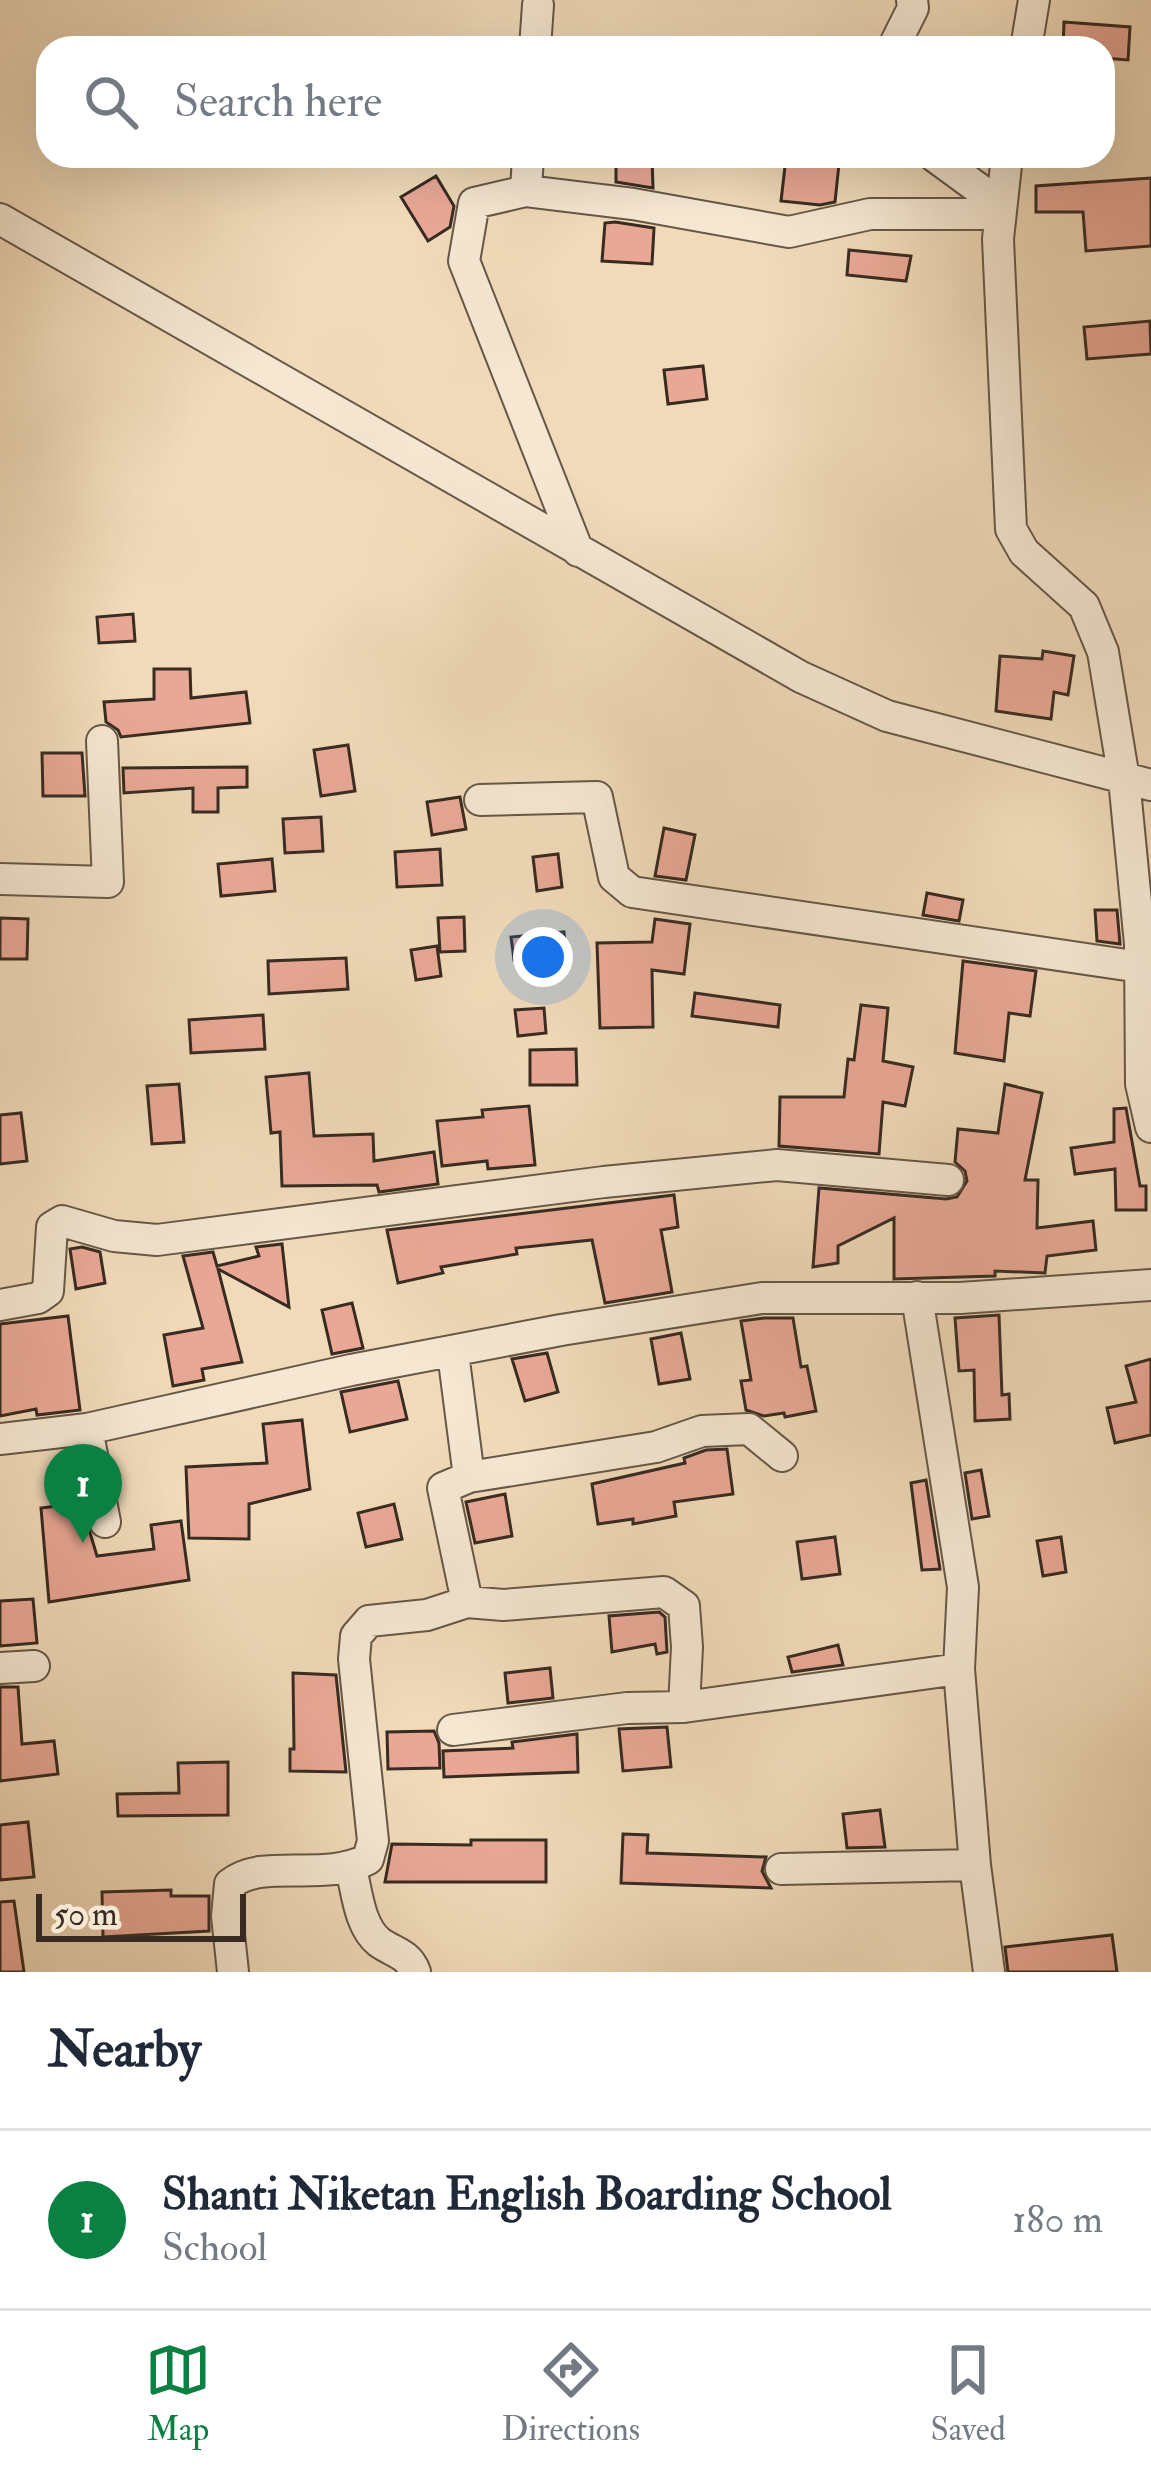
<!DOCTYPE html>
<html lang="en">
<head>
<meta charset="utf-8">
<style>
	:root { --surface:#fff; --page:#f2f2f3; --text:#1f2937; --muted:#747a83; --line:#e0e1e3; --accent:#0b8043 }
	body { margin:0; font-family:"IM FELL Double Pica",serif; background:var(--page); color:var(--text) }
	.scale { position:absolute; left:36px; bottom:30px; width:210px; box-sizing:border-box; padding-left:12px; border:6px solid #382b21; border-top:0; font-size:33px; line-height:42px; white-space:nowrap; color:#382b21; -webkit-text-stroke:9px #f5e7d2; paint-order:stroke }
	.you { position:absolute; left:543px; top:957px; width:42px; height:42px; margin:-30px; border:9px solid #fff; border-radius:50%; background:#1a73e8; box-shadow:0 0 0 18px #1a73e833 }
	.badge { display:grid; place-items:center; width:78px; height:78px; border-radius:50%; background:var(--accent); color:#fff; font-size:39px; font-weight:700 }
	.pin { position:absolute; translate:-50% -99px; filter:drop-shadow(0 3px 6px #0008) }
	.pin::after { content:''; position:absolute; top:63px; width:42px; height:36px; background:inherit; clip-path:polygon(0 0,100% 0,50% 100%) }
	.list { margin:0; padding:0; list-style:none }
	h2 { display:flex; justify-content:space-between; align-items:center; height:156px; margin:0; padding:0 48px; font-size:51px }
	h2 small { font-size:39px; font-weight:400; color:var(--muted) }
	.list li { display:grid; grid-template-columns:78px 1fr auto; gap:36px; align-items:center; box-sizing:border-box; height:180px; padding:0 48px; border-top:3px solid var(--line) }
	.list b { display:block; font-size:45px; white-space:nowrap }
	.list p { margin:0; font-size:39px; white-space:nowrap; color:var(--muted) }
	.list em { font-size:39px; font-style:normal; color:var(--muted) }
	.icon { flex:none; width:66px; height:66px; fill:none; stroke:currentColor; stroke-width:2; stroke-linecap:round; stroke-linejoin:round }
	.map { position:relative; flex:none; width:1151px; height:1972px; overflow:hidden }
	.search { position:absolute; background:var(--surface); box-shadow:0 12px 48px #0002; left:36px; right:36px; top:36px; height:132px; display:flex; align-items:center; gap:30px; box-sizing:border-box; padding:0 42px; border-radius:36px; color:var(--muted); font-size:45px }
	.sheet { height:336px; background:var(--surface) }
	nav { display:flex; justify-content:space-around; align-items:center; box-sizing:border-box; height:168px; border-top:3px solid var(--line); background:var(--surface); font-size:33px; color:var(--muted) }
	nav a { display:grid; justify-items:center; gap:6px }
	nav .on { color:var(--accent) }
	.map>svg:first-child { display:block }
</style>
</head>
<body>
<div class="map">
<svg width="1151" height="1972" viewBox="0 0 1151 1972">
	<rect width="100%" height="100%" fill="#f0dab9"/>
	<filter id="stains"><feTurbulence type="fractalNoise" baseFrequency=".00167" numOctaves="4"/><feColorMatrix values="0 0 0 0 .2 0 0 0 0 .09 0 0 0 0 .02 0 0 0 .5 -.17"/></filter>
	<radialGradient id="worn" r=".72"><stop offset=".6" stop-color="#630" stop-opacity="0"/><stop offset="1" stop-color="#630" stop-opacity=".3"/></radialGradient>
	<path fill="#e9a896" stroke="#382b21" stroke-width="3" d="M 1064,22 L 1130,27 L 1128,60 L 1103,58 L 1103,48 L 1063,48 Z
		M 616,158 L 652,158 L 653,188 L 616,182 Z
		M 786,158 L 839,164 L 835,202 L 820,205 L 781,201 Z
		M 436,176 L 454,206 L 450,227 L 428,241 L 401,197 Z
		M 1151,178 L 1151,246 L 1086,251 L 1083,212 L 1036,212 L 1036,186 Z
		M 615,222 L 654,228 L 652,264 L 602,261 L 605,223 Z
		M 849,250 L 911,256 L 906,281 L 847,275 Z
		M 1150,321 L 1151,354 L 1087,359 L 1084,327 Z
		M 703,366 L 707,399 L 668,404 L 664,370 Z
		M 133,614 L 135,641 L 99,643 L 97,617 Z
		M 1043,651 L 1074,656 L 1068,695 L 1054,692 L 1051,719 L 996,711 L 1000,656 L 1042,659 Z
		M 154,669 L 190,669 L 191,698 L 246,692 L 250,723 L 121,737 L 118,730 L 106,722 L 104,702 L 154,699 Z
		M 348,745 L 355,791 L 321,796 L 314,750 Z
		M 42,753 L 82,753 L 85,796 L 43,796 Z
		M 247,767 L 247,787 L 218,788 L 218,812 L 193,812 L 193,788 L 124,793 L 123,768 Z
		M 460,797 L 466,829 L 432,835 L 427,802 Z
		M 321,817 L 323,851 L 285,853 L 283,819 Z
		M 664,828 L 695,835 L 686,880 L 655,876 Z
		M 440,849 L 442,885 L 397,887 L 395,852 Z
		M 558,854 L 562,887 L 537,891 L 533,857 Z
		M 272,859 L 275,891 L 221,896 L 218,864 Z
		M 927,893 L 963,900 L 959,921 L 923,915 Z
		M 1095,910 L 1117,910 L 1120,944 L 1097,941 Z
		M 464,917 L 465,951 L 440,952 L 438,918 Z
		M 0,918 L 28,919 L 27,959 L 0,959 Z
		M 655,919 L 690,924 L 684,974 L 652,970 L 653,1027 L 600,1028 L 597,943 L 652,942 Z
		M 564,932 L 566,954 L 514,960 L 511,937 Z
		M 437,946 L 441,976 L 416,980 L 411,950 Z
		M 346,958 L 348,989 L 269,994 L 268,961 Z
		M 963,961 L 1036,971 L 1030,1016 L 1009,1013 L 1004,1061 L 955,1053 Z
		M 695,993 L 780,1005 L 778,1027 L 692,1016 Z
		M 861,1005 L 888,1008 L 883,1061 L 913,1067 L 905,1106 L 883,1102 L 879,1154 L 779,1146 L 780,1097 L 844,1097 L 848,1059 L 854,1060 Z
		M 544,1008 L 546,1033 L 518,1036 L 515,1010 Z
		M 263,1015 L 265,1049 L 191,1053 L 189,1020 Z
		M 576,1049 L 577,1085 L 530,1085 L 530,1050 Z
		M 309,1073 L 314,1136 L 373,1134 L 374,1161 L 434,1152 L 438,1184 L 379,1192 L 377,1185 L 282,1186 L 280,1132 L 271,1133 L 266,1077 Z
		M 179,1084 L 184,1142 L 152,1144 L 147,1086 Z
		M 1005,1084 L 1042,1093 L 1025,1180 L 1038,1180 L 1037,1228 L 1093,1221 L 1096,1250 L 1047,1256 L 1045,1273 L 995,1271 L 995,1276 L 894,1279 L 894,1218 L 838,1246 L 838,1263 L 813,1267 L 819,1188 L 946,1199 L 957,1197 L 967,1181 L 965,1171 L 955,1162 L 958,1129 L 998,1133 Z
		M 529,1106 L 535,1165 L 488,1169 L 487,1161 L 442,1166 L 437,1121 L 483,1117 L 482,1110 Z
		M 1126,1108 L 1140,1186 L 1146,1186 L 1146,1210 L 1116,1210 L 1115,1169 L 1075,1174 L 1071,1148 L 1114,1142 L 1114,1109 Z
		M 21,1113 L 27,1161 L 0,1164 L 0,1115 Z
		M 674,1195 L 678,1227 L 661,1230 L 672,1292 L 605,1303 L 592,1240 L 516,1248 L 517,1254 L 441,1267 L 443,1273 L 398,1283 L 387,1230 Z
		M 282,1244 L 289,1307 L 218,1269 L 242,1362 L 202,1369 L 204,1380 L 173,1386 L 164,1335 L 203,1328 L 183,1256 L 213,1252 L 217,1266 L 259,1256 L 256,1247 Z
		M 82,1247 L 100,1252 L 105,1283 L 76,1289 L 70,1249 Z
		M 352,1303 L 363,1348 L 332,1354 L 322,1310 Z
		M 999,1315 L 1002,1395 L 1009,1394 L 1010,1419 L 975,1421 L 974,1370 L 959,1371 L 955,1318 Z
		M 68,1316 L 80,1410 L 37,1415 L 36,1409 L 0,1416 L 0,1324 Z
		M 764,1318 L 793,1318 L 801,1367 L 807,1366 L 816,1411 L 785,1417 L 784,1413 L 764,1416 L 746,1410 L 741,1381 L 751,1380 L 741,1321 Z
		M 681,1333 L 690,1379 L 659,1384 L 651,1339 Z
		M 547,1353 L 558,1392 L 525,1401 L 512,1359 Z
		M 1151,1359 L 1151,1435 L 1115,1443 L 1107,1408 L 1136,1402 L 1126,1366 Z
		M 398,1381 L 407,1419 L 350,1432 L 341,1392 Z
		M 302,1420 L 310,1489 L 249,1504 L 249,1539 L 189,1538 L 186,1467 L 267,1463 L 263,1424 Z
		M 727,1449 L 733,1494 L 674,1502 L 676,1516 L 633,1524 L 633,1519 L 598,1524 L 592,1484 L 685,1463 L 684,1458 L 706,1450 Z
		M 981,1470 L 989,1516 L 972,1519 L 965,1473 Z
		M 926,1480 L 940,1569 L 922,1570 L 911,1483 Z
		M 505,1494 L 512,1536 L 475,1543 L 466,1502 Z
		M 81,1503 L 97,1556 L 154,1549 L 151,1525 L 181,1521 L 189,1580 L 49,1602 L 41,1508 Z
		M 394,1504 L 402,1539 L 366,1547 L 358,1513 Z
		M 835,1537 L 840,1574 L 802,1579 L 797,1542 Z
		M 1061,1537 L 1066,1572 L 1043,1576 L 1037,1541 Z
		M 33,1599 L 37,1643 L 0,1646 L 0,1601 Z
		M 659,1612 L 665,1617 L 667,1652 L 657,1654 L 655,1644 L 612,1652 L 609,1616 Z
		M 838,1645 L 843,1665 L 792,1672 L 788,1657 Z
		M 550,1668 L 553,1698 L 508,1703 L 505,1673 Z
		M 293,1673 L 336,1675 L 346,1772 L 290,1771 L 290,1749 L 294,1749 Z
		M 0,1687 L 18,1687 L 22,1744 L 54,1741 L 58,1774 L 0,1781 Z
		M 667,1727 L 671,1767 L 623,1771 L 619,1729 Z
		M 434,1731 L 439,1743 L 440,1768 L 388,1769 L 387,1732 Z
		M 577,1734 L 578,1772 L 444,1777 L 443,1751 L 513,1748 L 512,1742 Z
		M 228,1762 L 228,1815 L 118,1816 L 117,1794 L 179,1793 L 178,1763 Z
		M 880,1810 L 885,1847 L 847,1848 L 843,1814 Z
		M 28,1822 L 34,1877 L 0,1880 L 0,1825 Z
		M 623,1834 L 648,1835 L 647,1853 L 766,1857 L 762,1871 L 771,1888 L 621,1883 Z
		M 471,1840 L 546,1840 L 546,1882 L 385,1882 L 392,1844 L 471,1845 Z
		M 171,1890 L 171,1896 L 209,1896 L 209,1931 L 103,1937 L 102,1892 Z
		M 14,1901 L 24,1972 L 0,1972 L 0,1902 Z
		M 1112,1935 L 1117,1972 L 1008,1972 L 1005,1947 Z"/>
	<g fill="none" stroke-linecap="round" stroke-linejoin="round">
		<defs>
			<path id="minor" d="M 535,48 L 538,5
				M 893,48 L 913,8 L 912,0
				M 1026,48 L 1034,0
				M 934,156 L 1001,205
				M 1007,156 L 998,239 L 1011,529 L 1024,552 L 1084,606 L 1103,652 L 1124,779 L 1140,944 L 1141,1084 L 1151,1127
				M 526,191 L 528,156
				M 0,219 L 801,677 L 887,716 L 1151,785
				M 578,551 L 464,261 L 474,203 L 526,191 L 633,204 L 789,232 L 870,214 L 1000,214
				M 480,800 L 597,797 L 614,877 L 632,892 L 1140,967
				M 0,879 L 108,882 L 102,741
				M 917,1297 L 963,1587 L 959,1669 L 975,1865 L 989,1972
				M 0,1305 L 38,1298 L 48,1291 L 52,1227 L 62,1221 L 114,1236 L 157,1240 L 604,1182 L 777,1165 L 948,1180
				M 453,1353 L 469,1477 L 443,1488 L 467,1602
				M 87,1429 L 105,1522
				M 0,1439 L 87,1429 L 351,1370 L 561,1330 L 762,1298 L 960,1298 L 1151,1285
				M 469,1477 L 656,1447 L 702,1431 L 749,1429 L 782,1456
				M 0,1668 L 34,1666
				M 684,1707 L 959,1669
				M 351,1869 C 357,1891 359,1926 379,1942 C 394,1953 408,1953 415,1972
				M 781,1869 L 975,1865
				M 233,1972 L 227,1916 L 230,1884 C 264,1857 324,1883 368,1859 L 373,1841 L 354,1659 L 356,1636 L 369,1621 L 427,1615 L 467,1602 L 503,1605 L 664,1592 L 684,1606 L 687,1647 L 684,1707 L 627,1708 L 453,1730"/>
		</defs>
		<use href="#minor" stroke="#665747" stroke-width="34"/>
		<use href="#minor" stroke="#f5e7d2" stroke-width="30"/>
	</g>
	<rect width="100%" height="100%" filter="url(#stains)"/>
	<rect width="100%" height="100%" fill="url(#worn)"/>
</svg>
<div class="scale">50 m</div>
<div class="you"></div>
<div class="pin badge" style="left:83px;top:1543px">1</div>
<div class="search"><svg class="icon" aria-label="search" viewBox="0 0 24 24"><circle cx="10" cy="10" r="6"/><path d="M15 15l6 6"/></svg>Search here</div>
</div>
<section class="sheet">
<h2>Nearby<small></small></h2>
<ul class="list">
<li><span class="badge">1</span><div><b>Shanti Niketan English Boarding School</b><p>School</p></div><em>180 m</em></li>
</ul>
</section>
<nav>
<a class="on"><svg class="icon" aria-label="map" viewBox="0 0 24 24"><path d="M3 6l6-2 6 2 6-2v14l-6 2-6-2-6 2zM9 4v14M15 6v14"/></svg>Map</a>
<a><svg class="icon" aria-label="directions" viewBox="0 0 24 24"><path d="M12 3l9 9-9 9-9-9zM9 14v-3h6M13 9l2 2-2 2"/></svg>Directions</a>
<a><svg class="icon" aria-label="saved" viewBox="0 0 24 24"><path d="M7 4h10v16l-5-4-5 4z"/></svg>Saved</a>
</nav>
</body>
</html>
